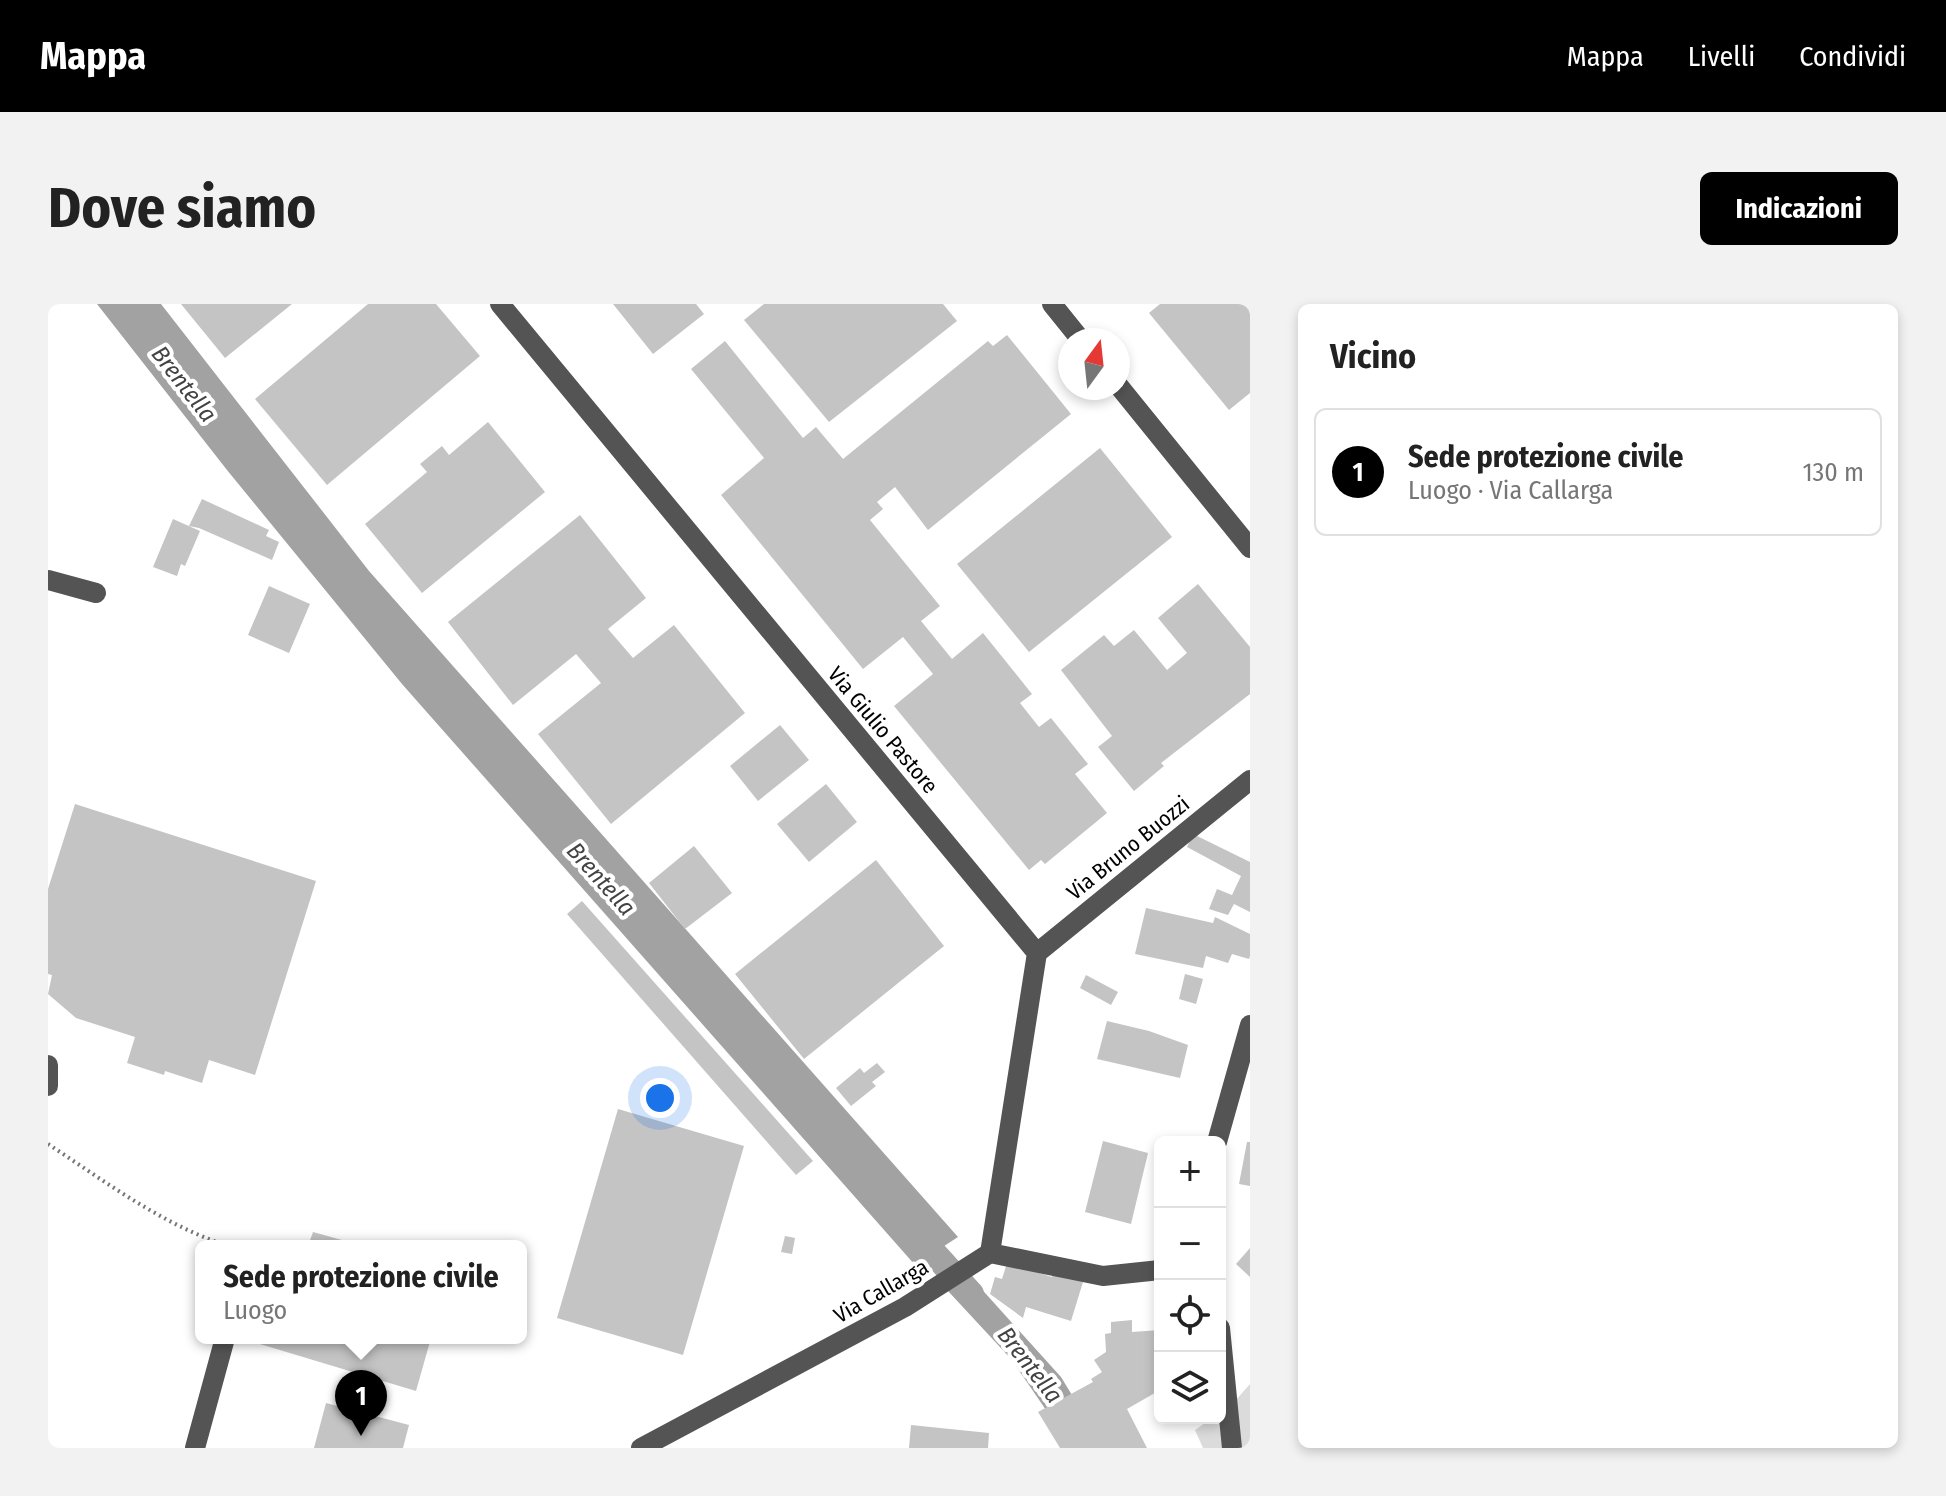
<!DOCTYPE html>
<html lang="it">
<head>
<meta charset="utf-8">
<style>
	:root { --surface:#fff; --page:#f2f2f2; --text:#222; --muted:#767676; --line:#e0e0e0; --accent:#000 }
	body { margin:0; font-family:"Fira Sans Condensed",sans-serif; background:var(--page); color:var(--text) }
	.controls { position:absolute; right:24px; bottom:24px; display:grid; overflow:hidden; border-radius:12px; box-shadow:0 4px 12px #0003 }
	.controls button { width:72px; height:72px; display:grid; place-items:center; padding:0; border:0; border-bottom:2px solid var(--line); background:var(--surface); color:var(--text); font:40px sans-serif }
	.compass { position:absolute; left:1010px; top:24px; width:72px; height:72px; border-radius:50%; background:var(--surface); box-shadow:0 4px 12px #0003; rotate:15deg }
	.you { position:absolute; left:612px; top:794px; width:28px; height:28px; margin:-20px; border:6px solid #fff; border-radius:50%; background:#1a73e8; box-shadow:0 0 0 12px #1a73e833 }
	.badge { display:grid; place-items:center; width:52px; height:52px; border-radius:50%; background:var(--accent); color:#fff; font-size:26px; font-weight:700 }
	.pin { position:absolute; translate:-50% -66px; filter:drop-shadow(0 2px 4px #0008) }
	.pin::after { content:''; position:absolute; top:42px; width:28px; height:24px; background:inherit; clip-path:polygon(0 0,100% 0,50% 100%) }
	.popup { position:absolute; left:147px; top:936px; width:332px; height:104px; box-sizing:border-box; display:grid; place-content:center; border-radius:12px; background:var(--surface); filter:drop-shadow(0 2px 6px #0005); font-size:26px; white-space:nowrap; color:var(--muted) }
	.popup b { font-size:30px; color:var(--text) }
	.popup::after { content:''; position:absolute; left:50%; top:100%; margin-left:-16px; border:16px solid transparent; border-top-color:var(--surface) }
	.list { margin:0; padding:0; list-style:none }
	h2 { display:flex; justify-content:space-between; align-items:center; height:104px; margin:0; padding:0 32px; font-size:34px }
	h2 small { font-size:26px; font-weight:400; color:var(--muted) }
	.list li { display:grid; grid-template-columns:52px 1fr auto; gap:24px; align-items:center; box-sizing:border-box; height:128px; margin:0 16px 16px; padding:0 16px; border:2px solid var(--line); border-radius:12px }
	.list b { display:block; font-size:30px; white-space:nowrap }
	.list p { margin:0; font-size:26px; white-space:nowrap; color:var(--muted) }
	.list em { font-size:26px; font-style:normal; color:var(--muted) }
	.icon { flex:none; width:44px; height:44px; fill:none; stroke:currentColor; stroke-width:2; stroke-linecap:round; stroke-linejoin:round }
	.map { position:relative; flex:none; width:1202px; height:1144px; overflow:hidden; border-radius:12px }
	header { display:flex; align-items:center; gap:48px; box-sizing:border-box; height:112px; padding:0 40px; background:var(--accent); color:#fff }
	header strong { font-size:38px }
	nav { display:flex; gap:44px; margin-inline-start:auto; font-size:28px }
	.intro { display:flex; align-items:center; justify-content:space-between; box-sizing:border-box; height:192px; padding:0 48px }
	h1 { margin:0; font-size:56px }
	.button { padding:20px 36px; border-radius:12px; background:var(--accent); color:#fff; font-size:28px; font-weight:700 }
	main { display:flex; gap:48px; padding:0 48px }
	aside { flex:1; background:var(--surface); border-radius:12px; box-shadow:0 4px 12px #0003 }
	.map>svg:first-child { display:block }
</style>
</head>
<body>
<header>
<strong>Mappa</strong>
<nav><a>Mappa</a><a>Livelli</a><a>Condividi</a></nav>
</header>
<div class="intro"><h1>Dove siamo</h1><a class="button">Indicazioni</a></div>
<main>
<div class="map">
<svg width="1202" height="1144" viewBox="0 0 1202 1144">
	<rect width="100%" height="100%" fill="#fff"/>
	<path fill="#dbdbdb" d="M 1202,1080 L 1202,1144 L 1155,1144 L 1147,1126 L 1164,1114 L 1172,1114 Z"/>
	<path fill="#a2a2a2" d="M 49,0 L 113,0 L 321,267 L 910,933 L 867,961 L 354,380 L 179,166 Z
		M 920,970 L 1013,1073 L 1056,1144 L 998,1106 L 964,1056 L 900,987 Z"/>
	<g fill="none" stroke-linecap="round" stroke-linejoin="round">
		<path stroke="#a2a2a2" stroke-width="26" d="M 863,924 L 923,990"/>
	</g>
	<path fill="#c4c4c4" d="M 133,0 L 244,0 L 177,54 Z
		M 320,0 L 388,0 L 432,52 L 279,181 L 207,95 Z
		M 565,0 L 648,0 L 656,10 L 605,50 Z
		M 716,0 L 895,0 L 909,17 L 781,118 L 696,16 Z
		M 1112,0 L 1202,0 L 1202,89 L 1181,106 L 1101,9 Z
		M 959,31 L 1023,110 L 880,226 L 847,183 L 829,198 L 835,205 L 822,216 L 892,302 L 873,317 L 904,355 L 935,329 L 984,390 L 972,399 L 991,423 L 1003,414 L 1040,460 L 1027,470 L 1059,509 L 997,560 L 993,556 L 981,566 L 846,402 L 885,370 L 855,333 L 815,365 L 673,191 L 716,154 L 643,65 L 677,37 L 755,134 L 768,123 L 795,155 L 940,37 L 945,42 Z
		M 440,118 L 497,188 L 374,289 L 317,220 L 379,168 L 372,160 L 394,142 L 401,151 Z
		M 1052,144 L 1124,233 L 981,348 L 909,260 Z
		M 154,195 L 221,226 L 218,232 L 231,238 L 224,256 L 151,224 L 141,222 Z
		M 532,211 L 598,294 L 560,325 L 585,354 L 626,321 L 697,409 L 563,520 L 490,430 L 553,379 L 528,350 L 465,401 L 400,318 Z
		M 125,215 L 152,227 L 137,262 L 133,260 L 129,272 L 105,263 Z
		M 1150,280 L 1202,343 L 1202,390 L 1113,459 L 1116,462 L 1086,487 L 1050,443 L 1064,432 L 1013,366 L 1056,331 L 1066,342 L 1086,326 L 1119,366 L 1139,349 L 1110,314 Z
		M 221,282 L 262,300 L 241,349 L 200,331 Z
		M 732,421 L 761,456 L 710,497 L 682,462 Z
		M 778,480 L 809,518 L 761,558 L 729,520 Z
		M 27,500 L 268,577 L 207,771 L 161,756 L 154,779 L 117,767 L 116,771 L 79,759 L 87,733 L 28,714 L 0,690 L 4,671 L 0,670 L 0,585 Z
		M 1145,530 L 1202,558 L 1202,608 L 1186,600 L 1180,611 L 1161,605 L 1169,585 L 1184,591 L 1193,572 L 1139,543 Z
		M 646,542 L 684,589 L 637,625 L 601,579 Z
		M 828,556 L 896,642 L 756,755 L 687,670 Z
		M 534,597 L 765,857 L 748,871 L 519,610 Z
		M 1098,604 L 1165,619 L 1167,613 L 1202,630 L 1202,652 L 1201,655 L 1184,650 L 1180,659 L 1158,652 L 1155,664 L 1087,650 Z
		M 1137,670 L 1155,675 L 1148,700 L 1131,695 Z
		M 1038,671 L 1070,688 L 1063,701 L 1032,684 Z
		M 1059,717 L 1101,727 L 1140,741 L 1132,774 L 1049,755 Z
		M 829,759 L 837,768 L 824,778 L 828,782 L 803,802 L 788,784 L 812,764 L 816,769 Z
		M 570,805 L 696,842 L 635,1051 L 509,1014 Z
		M 1055,837 L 1100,849 L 1083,920 L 1037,908 Z
		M 1199,838 L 1202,838 L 1202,882 L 1191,880 Z
		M 265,928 L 312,941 L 312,942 L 260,942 Z
		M 737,932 L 747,934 L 744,950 L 733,948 Z
		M 1202,944 L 1202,973 L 1188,960 Z
		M 959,959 L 1004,973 L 1005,969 L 1035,978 L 1023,1017 L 978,1003 L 975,1014 L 942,990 L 947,973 L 954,975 Z
		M 1084,1016 L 1084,1028 L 1112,1026 L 1112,1086 L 1079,1105 L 1099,1144 L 1012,1144 L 990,1108 L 1045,1078 L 1043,1075 L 1054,1068 L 1046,1056 L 1058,1048 L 1057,1030 L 1063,1029 L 1063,1018 Z
		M 192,1034 L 383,1034 L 368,1087 Z
		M 278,1099 L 361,1121 L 355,1144 L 266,1144 Z
		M 863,1121 L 941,1129 L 940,1144 L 861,1144 Z"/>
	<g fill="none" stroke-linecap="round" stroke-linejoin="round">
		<path stroke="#767676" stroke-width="4" stroke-dasharray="2 4" stroke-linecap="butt" d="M 0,840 C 58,878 113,920 180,942"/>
		<path stroke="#545454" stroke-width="20" d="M 452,0 L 989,649 L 942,949
			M 1004,0 L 1033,36
			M 1070,81 L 1202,244
			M 0,276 L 48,289
			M 989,649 L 1202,476
			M 0,761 L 0,782
			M 1169,838 L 1202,721
			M 1172,1024 L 1184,1144
			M 147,1144 L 177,1034
			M 593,1144 L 857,1003 L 942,949 L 1055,972 L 1112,966"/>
	</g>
	<g text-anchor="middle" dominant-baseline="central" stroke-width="8" stroke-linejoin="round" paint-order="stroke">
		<g font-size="22" fill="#000" stroke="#fff">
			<text transform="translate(835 426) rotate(50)">Via Giulio Pastore</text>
			<text transform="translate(1080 544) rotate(-39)">Via Bruno Buozzi</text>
			<text transform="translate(833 987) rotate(-30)">Via Callarga</text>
		</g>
		<g font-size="24" font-style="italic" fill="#434343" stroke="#fff">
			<text transform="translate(136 80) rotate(52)">Brentella</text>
			<text transform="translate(553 575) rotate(48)">Brentella</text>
			<text transform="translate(982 1061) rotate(52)">Brentella</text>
		</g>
	</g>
</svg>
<div class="controls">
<button>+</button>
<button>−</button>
<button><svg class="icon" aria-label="locate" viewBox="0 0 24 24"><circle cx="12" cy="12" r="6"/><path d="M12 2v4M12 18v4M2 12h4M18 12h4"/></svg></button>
<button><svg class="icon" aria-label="layers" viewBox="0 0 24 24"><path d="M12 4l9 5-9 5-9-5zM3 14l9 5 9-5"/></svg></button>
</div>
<svg class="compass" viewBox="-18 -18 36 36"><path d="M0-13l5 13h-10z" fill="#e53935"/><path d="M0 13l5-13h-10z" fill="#767676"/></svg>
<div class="you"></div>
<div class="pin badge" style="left:313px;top:1132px">1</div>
<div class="popup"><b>Sede protezione civile</b>Luogo</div>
</div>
<aside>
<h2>Vicino<small></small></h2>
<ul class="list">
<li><span class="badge">1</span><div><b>Sede protezione civile</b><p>Luogo · Via Callarga</p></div><em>130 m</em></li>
</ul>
</aside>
</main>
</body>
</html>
